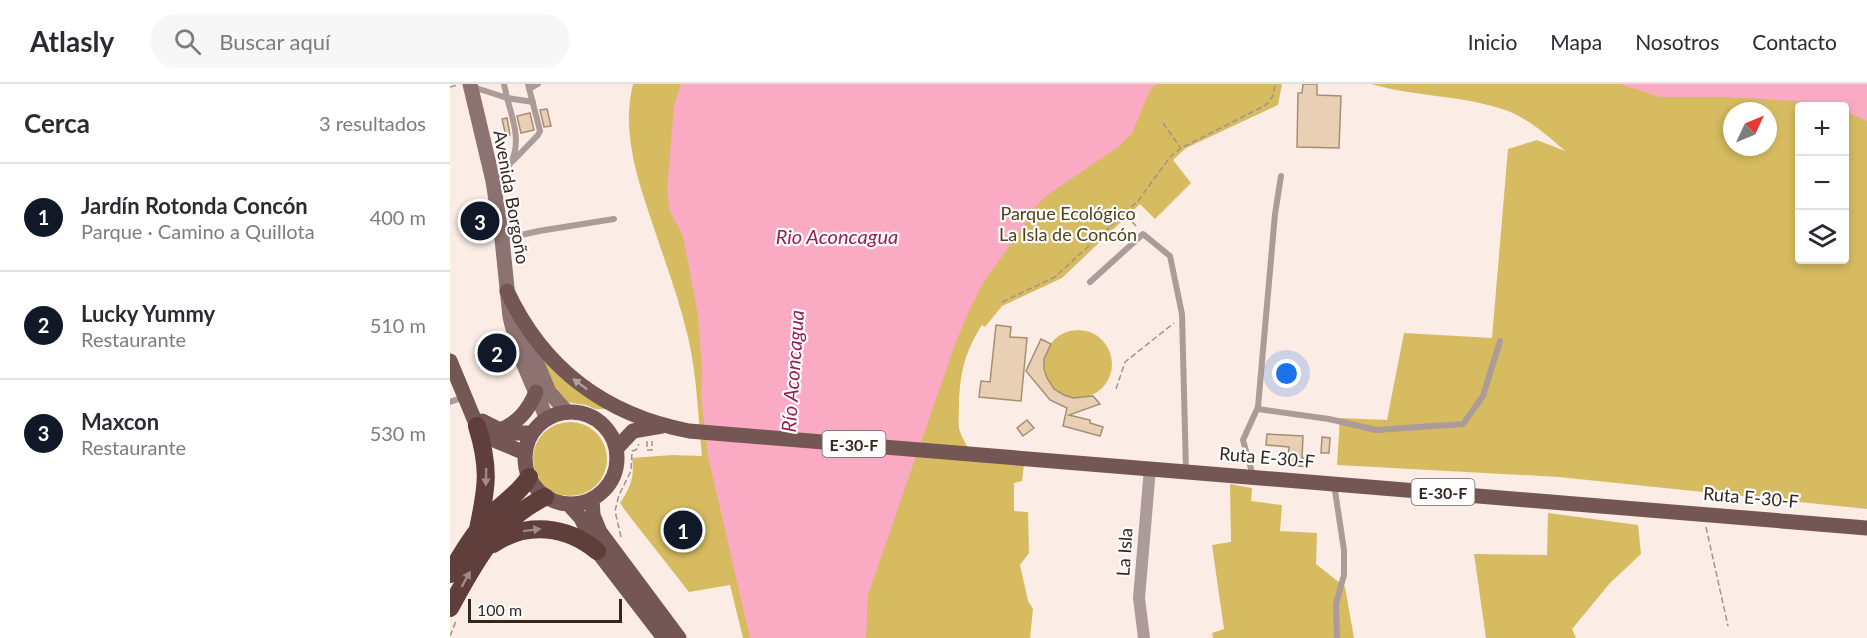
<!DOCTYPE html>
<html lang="es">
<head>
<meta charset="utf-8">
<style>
	:root { --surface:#fff; --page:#f7f7f7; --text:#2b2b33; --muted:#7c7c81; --line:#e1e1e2; --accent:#111827 }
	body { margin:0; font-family:Lato,sans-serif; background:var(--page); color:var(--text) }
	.controls { position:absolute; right:18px; top:18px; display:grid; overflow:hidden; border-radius:6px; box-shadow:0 3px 9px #0003 }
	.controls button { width:54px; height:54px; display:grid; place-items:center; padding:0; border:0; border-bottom:2px solid var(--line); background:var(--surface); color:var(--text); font:30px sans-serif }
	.compass { position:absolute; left:1273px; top:18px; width:54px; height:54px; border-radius:50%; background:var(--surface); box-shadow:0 3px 9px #0003; rotate:46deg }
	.scale { position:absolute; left:18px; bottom:15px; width:154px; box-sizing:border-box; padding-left:6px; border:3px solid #342720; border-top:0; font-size:16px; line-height:21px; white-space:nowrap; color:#342720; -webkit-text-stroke:4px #fdfdfd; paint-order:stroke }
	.you { position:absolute; left:837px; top:290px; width:21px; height:21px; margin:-15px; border:4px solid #fff; border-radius:50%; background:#1a73e8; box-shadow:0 0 0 9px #1a73e833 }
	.badge { display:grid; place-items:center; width:39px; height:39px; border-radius:50%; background:var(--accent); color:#fff; font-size:20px; font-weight:700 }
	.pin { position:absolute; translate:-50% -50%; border:3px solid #fff; box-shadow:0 2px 6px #0006 }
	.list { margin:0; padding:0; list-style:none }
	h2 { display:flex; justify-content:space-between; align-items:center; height:78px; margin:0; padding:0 24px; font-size:26px }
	h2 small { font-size:20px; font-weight:400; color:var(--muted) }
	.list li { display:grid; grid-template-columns:39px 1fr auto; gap:18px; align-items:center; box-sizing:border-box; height:108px; padding:0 24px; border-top:2px solid var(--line) }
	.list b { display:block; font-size:22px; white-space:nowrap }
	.list p { margin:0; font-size:20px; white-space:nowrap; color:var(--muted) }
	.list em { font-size:20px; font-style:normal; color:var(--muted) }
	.icon { flex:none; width:33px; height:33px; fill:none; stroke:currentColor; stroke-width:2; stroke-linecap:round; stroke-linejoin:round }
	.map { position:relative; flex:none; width:1417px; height:554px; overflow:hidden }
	header { display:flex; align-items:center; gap:36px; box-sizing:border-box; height:84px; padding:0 30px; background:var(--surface); border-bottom:2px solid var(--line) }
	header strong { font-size:28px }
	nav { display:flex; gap:33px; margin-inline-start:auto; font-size:21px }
	.search { width:420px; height:54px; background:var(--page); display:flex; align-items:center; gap:15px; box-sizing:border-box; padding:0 21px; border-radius:33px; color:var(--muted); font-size:22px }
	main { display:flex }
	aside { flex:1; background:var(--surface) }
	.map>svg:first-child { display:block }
</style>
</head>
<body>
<header>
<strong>Atlasly</strong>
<div class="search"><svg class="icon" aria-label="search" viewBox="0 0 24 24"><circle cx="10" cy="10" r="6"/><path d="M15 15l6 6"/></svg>Buscar aquí</div>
<nav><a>Inicio</a><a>Mapa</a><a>Nosotros</a><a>Contacto</a></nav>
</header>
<main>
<aside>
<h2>Cerca<small>3 resultados</small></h2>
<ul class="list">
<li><span class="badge">1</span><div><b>Jardín Rotonda Concón</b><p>Parque · Camino a Quillota</p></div><em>400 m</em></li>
<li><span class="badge">2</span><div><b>Lucky Yummy</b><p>Restaurante</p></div><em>510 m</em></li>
<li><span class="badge">3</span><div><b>Maxcon</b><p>Restaurante</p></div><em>530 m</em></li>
</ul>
</aside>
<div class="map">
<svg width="1417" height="554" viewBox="0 0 1417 554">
	<rect width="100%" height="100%" fill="#fbece5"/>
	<path fill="#d6bb60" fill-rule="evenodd" d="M 183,0 L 832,0 L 828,21 L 736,64 L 723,76 L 741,99 L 705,135 L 690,120 L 612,194 L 552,222 L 535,243 L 532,241 C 515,268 510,288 509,320 C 509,328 508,336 509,344 C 512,356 520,366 526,377 L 574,380 L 572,397 L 564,399 L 564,427 L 578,428 L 579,469 L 570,481 L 578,517 L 583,525 L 580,554 L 293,554 L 280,501 L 239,508 L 177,429 L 170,419 C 180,404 185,393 182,374 L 222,371 L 252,372 C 248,332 247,291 238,253 C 231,223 221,194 211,165 C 194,112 169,56 183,0 Z
		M 921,0 L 1417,0 L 1417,425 L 1109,393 L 887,381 L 890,334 L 937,336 L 954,249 L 1042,254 L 1058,65 L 1087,56 L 1115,67 C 1098,52 1080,36 1058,27 C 1014,11 966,13 921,0 ZM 1350,22 L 1394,22 L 1394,176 L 1350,176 ZM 1282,27 L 1318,27 L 1318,63 L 1282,63 Z
		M594 280a34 34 0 1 1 68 0a34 34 0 1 1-68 0Z
		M 93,273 L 158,325 L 145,325 L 136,321 L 115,318 L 107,310 Z
		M83 375a37 37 0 1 1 74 0a37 37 0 1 1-74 0Z
		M 780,400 L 802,404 L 801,417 L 832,421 L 830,447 L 867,449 L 866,480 L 895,503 L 904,554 L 763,554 L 762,549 L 774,545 L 762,461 L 781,458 Z
		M 1098,429 L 1188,441 L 1191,470 L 1160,499 L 1122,545 L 1126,554 L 1036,554 L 1024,470 L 1097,471 Z"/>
	<path fill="#fbaac3" d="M 231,0 L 707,0 L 700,6 L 682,49 L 668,63 L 596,112 L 584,124 L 574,142 L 533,199 L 517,231 L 504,263 L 418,511 L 416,554 L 300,554 L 258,372 L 251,312 L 252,287 L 248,231 L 233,152 L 220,127 L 217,108 L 224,22 Z
		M 1170,0 L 1417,0 L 1417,37 L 1395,27 L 1394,22 L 1387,22 L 1376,19 L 1276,13 L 1210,13 Z"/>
	<path fill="#e9cfb3" stroke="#a68e73" stroke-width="1.5" d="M 853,0 L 867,0 L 867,11 L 891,12 L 889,64 L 847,63 L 848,9 L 852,9 Z
		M 97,25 L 101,42 L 94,43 L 90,26 Z
		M 80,29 L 84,46 L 71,49 L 67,32 Z
		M 57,34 L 60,51 L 56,52 L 52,35 Z
		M 546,241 L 561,243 L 560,253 L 577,254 L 571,317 L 529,313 L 531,297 L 540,298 Z
		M 591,255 L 601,260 L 594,275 L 594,285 L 597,294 L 604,305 L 614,311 L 623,314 L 643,312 L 650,320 L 619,331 L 640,336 L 640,339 L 653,343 L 650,352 L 613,342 L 617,324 L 600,316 L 576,287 Z
		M 577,336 L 584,344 L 573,352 L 567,344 Z
		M 817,350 L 853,352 L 852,374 L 858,374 L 858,383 L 837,381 L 839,363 L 816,361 Z
		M 872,353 L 880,354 L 879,369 L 871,369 Z"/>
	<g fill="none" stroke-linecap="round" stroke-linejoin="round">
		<path stroke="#a2938c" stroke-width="1.5" stroke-dasharray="6 3" stroke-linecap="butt" d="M 0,3 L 8,1
			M 713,39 L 730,63
			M 647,124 L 661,142
			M 676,131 L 687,143
			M 552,218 L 605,193 L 688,117 L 720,73 L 731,64 L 816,21 L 823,12 L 825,0
			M 666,305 L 675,278 L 724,239
			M 197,357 L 197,366 L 202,366 L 202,357
			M 1256,443 L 1278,542
			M 171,453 L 165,427 L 169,411 L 181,387 L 182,367 L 186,366 L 189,360
			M 0,552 L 6,537"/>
		<path stroke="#ad9b9a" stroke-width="6" d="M 54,0 L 57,14 L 83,18
			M 23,3 L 57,14 C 63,35 72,60 60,80 C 56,86 49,92 44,97
			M 79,5 L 88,0
			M 63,77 L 88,51 L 90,47 L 78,0
			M 53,155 L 89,147 L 164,135
			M 640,198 L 693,150 L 720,172 L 732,230 L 736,387
			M 0,318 L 14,313
			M 808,325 L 879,335 L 926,346 L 1013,340 L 1033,312 L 1050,257
			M 803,392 L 793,356 L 808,323 L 825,130 L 831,92
			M 884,400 L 894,466 L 894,491 L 886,520 L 887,554"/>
		<path stroke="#ad9b9a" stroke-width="12" d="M 694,554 L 689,514 L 700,384"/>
		<path stroke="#8c7371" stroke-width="15" d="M 20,0 L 43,97 L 52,155 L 60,233 L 69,269 L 97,335
			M 67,243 L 81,264 L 99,308 L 117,328"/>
		<path stroke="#745654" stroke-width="15" d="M 57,207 C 93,284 155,331 239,347 L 1417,444
			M 0,277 L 27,342 L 44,356 L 75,369
			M75 374a46 46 0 1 1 92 0a46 46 0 1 1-92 0Z
			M 32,337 L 56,349 L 82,349
			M 48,347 C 68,339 78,327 86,308
			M 166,365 L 183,347 L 212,342
			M 142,415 L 143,431 L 150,448 L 229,554
			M 119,421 L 131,434 L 147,467 L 214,554"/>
		<path stroke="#5f3e3c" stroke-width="18" d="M 27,342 C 40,384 37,403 28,445
			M 43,460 C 77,437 117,442 147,467
			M 0,490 C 11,470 23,450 39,433 C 52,419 70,409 79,393
			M 0,524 C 26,477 45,438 95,413"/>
	</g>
	<defs><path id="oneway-solid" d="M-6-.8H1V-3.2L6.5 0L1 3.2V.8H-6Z" transform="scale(1.5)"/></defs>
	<use fill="#b2a1a0" href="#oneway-solid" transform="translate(130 300) rotate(-143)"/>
	<g fill="#9e8a89">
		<use href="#oneway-solid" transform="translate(36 393) rotate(91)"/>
		<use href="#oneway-solid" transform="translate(82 446) rotate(-7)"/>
		<use href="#oneway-solid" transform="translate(16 495) rotate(-61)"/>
	</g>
	<g text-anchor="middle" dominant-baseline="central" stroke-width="4.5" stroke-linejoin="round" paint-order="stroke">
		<g fill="#fdfdfd" stroke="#706762" stroke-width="1.5">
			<rect x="372.5" y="347" width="63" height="26" rx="4.5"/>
			<rect x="961.5" y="395" width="63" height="26" rx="4.5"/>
		</g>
		<g font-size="16" font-weight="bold" fill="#342720">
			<text x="404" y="360">E-30-F</text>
			<text x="993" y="408">E-30-F</text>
		</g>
		<g font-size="18" fill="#342720" stroke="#fdfdfd">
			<text transform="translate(62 113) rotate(80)">Avenida Borgoño</text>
			<text transform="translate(817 373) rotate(5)">Ruta E-30-F</text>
			<text transform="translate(1301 413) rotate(5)">Ruta E-30-F</text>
			<text transform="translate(674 468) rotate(-86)">La Isla</text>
		</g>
		<g font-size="18" fill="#4f4218" stroke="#fdfdfd">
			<text x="618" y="129">Parque Ecológico<tspan x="618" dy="21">La Isla de Concón</tspan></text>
		</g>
		<g font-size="20" font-style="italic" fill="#952154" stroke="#fdfdfd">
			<text x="387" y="152">Rio Aconcagua</text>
			<text transform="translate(342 287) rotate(-86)">Río Aconcagua</text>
		</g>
	</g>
</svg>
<div class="controls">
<button>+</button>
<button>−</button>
<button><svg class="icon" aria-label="layers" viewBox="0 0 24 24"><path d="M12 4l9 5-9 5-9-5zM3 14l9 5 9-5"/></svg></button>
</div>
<svg class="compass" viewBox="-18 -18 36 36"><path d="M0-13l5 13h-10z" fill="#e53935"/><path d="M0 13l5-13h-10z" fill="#7c7c81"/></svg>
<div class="scale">100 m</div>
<div class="you"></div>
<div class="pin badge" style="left:233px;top:446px">1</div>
<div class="pin badge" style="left:47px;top:269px">2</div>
<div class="pin badge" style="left:30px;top:137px">3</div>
</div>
</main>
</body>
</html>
